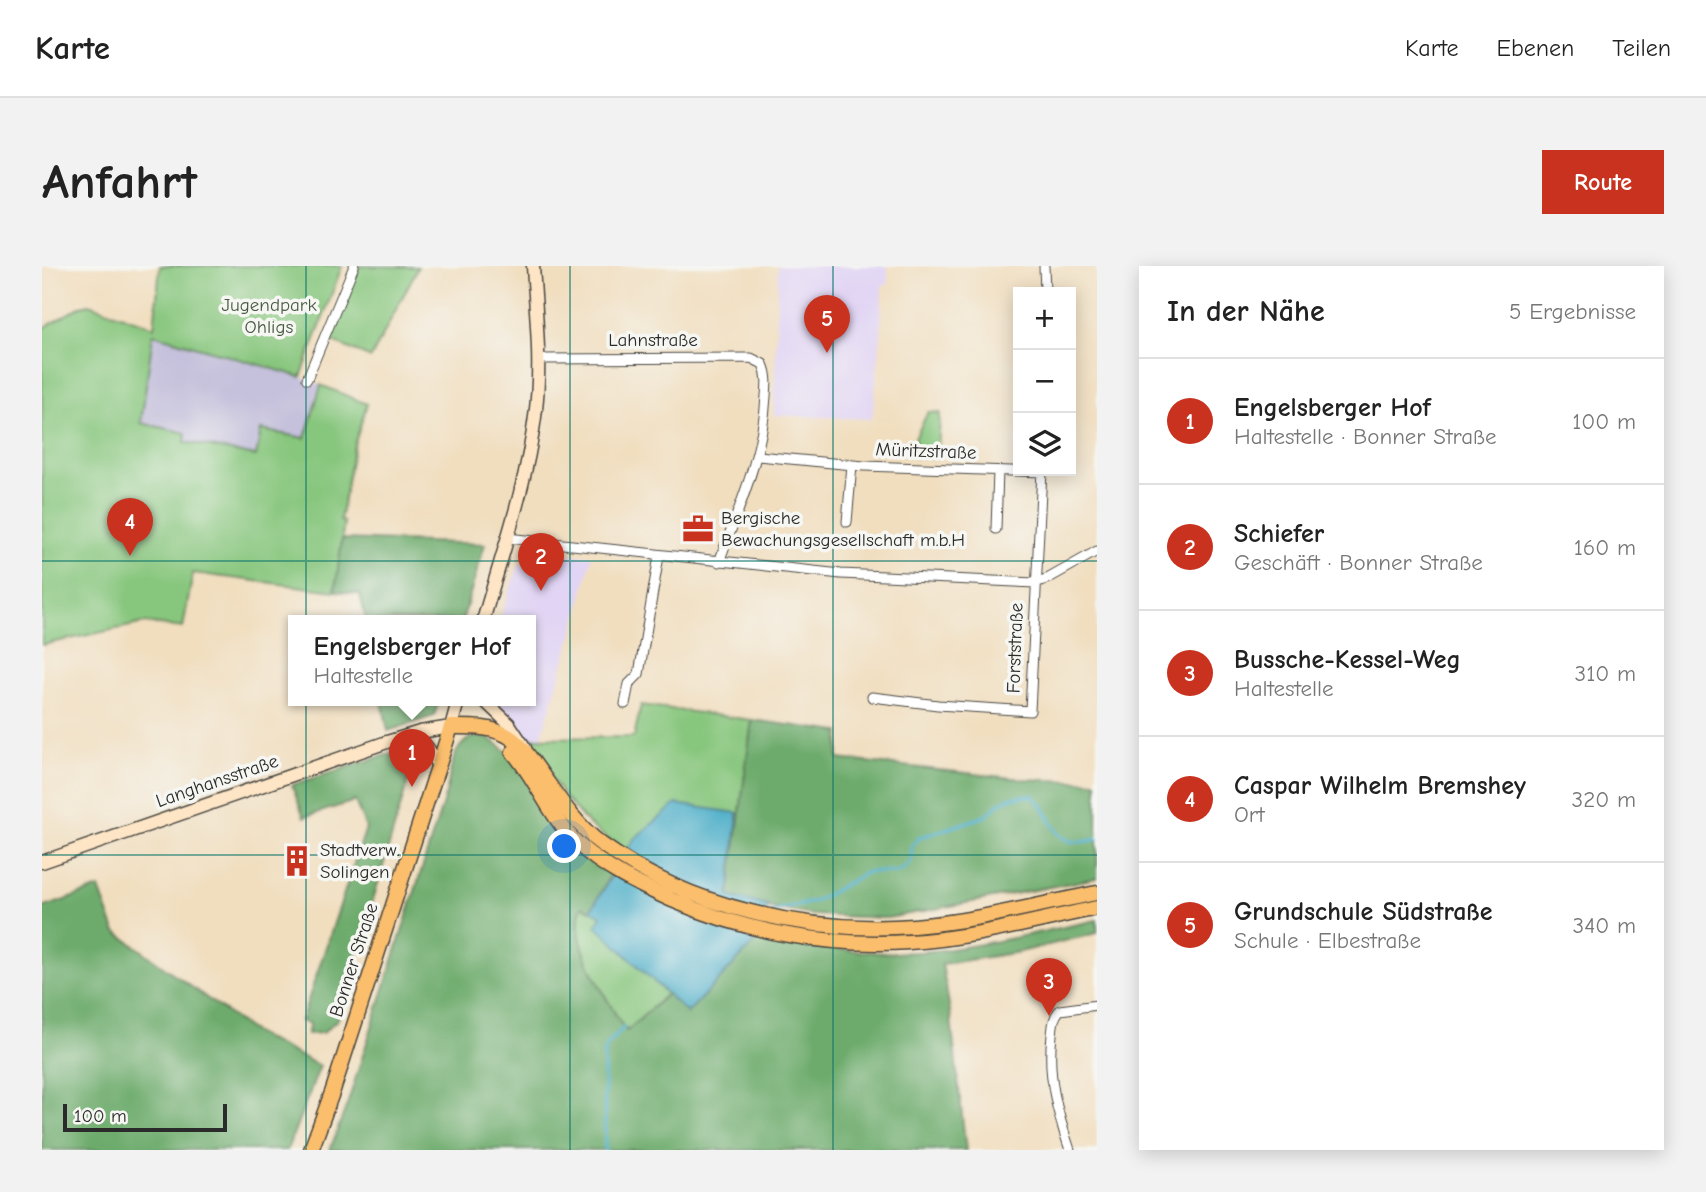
<!DOCTYPE html>
<html lang="de">
<head>
<meta charset="utf-8">
<style>
	:root { --surface:#fff; --page:#f2f2f2; --text:#222; --muted:#767676; --line:#e0e0e0; --accent:#c8321e }
	body { margin:0; font-family:"Comic Neue",sans-serif; background:var(--page); color:var(--text) }
	.controls { position:absolute; right:21px; top:21px; display:grid; overflow:hidden; border-radius:0px; box-shadow:0 4px 18px #0003 }
	.controls button { width:63px; height:63px; display:grid; place-items:center; padding:0; border:0; border-bottom:2px solid var(--line); background:var(--surface); color:var(--text); font:35px sans-serif }
	.scale { position:absolute; left:21px; bottom:18px; width:164px; box-sizing:border-box; padding-left:7px; border:4px solid #2b2b2b; border-top:0; font-size:19px; line-height:24px; white-space:nowrap; color:#2b2b2b; -webkit-text-stroke:5px #f6f6f2; paint-order:stroke }
	.you { position:absolute; left:523px; top:581px; width:24px; height:24px; margin:-18px; border:5px solid #fff; border-radius:50%; background:#1a73e8; box-shadow:0 0 0 10px #1a73e833 }
	.badge { display:grid; place-items:center; width:46px; height:46px; border-radius:50%; background:var(--accent); color:#fff; font-size:23px; font-weight:700 }
	.pin { position:absolute; translate:-50% -58px; filter:drop-shadow(0 2px 4px #0008) }
	.pin::after { content:''; position:absolute; top:37px; width:24px; height:21px; background:inherit; clip-path:polygon(0 0,100% 0,50% 100%) }
	.popup { position:absolute; left:246px; top:349px; width:248px; height:91px; box-sizing:border-box; display:grid; place-content:center; border-radius:0px; background:var(--surface); filter:drop-shadow(0 2px 5px #0005); font-size:23px; white-space:nowrap; color:var(--muted) }
	.popup b { font-size:26px; color:var(--text) }
	.popup::after { content:''; position:absolute; left:50%; top:100%; margin-left:-14px; border:14px solid transparent; border-top-color:var(--surface) }
	.list { margin:0; padding:0; list-style:none }
	h2 { display:flex; justify-content:space-between; align-items:center; height:91px; margin:0; padding:0 28px; font-size:30px }
	h2 small { font-size:23px; font-weight:400; color:var(--muted) }
	.list li { display:grid; grid-template-columns:46px 1fr auto; gap:21px; align-items:center; box-sizing:border-box; height:126px; padding:0 28px; border-top:2px solid var(--line) }
	.list b { display:block; font-size:26px; white-space:nowrap }
	.list p { margin:0; font-size:23px; white-space:nowrap; color:var(--muted) }
	.list em { font-size:23px; font-style:normal; color:var(--muted) }
	.icon { flex:none; width:38px; height:38px; fill:none; stroke:currentColor; stroke-width:2; stroke-linecap:round; stroke-linejoin:round }
	.map { position:relative; flex:none; width:1055px; height:884px; overflow:hidden; border-radius:0px }
	header { display:flex; align-items:center; gap:42px; box-sizing:border-box; height:98px; padding:0 35px; background:var(--surface); border-bottom:2px solid var(--line) }
	header strong { font-size:33px }
	nav { display:flex; gap:38px; margin-inline-start:auto; font-size:24px }
	.intro { display:flex; align-items:center; justify-content:space-between; box-sizing:border-box; height:168px; padding:0 42px }
	h1 { margin:0; font-size:49px }
	.button { padding:18px 32px; border-radius:0px; background:var(--accent); color:#fff; font-size:24px; font-weight:700 }
	main { display:flex; gap:42px; padding:0 42px }
	aside { flex:1; background:var(--surface); border-radius:0px; box-shadow:0 4px 18px #0003 }
	.map>svg:first-child { display:block }
</style>
</head>
<body>
<header>
<strong>Karte</strong>
<nav><a>Karte</a><a>Ebenen</a><a>Teilen</a></nav>
</header>
<div class="intro"><h1>Anfahrt</h1><a class="button">Route</a></div>
<main>
<div class="map">
<svg width="1055" height="884" viewBox="0 0 1055 884">
	<rect width="100%" height="100%" fill="#f6f6f2"/>
	<filter id="ink" filterUnits="userSpaceOnUse"><feTurbulence type="fractalNoise" baseFrequency=".0143" numOctaves="2"/><feDisplacementMap in="SourceGraphic" scale="14" xChannelSelector="R" yChannelSelector="G"/><feConvolveMatrix kernelMatrix="1 2 1 2 8 2 1 2 1" color-interpolation-filters="sRGB"/></filter>
	<filter id="wash" filterUnits="userSpaceOnUse"><feTurbulence type="fractalNoise" baseFrequency=".00686" numOctaves="4" result="noise"/><feDisplacementMap in="SourceGraphic" scale="28" xChannelSelector="R" yChannelSelector="G"/><feGaussianBlur stdDeviation="1.57" result="paint"/><feColorMatrix in="noise" values="0 0 0 0 0 0 0 0 0 0 0 0 0 0 0 0 0 1.4 0 .05"/><feComposite in="paint" operator="in"/></filter>
	<g filter="url(#wash)">
		<rect width="100%" height="100%" fill="#f1debf"/>
		<path fill="#e1d4f4" d="M 736,0 L 846,0 L 846,19 L 840,19 L 839,67 L 830,153 L 732,149 Z
			M 531,289 L 550,290 L 532,363 L 499,472 L 483,472 L 464,446 L 451,435 L 489,435 L 489,355 L 457,355 L 476,301 L 484,296 L 500,291 Z"/>
		<path fill="#c5c0db" d="M 111,68 L 259,111 L 325,138 L 311,183 L 304,218 L 213,190 L 143,176 L 144,168 L 99,158 Z"/>
		<path fill="#87c67d" stroke="#597854" stroke-width="2" d="M 118,0 L 300,0 L 259,111 L 111,68 L 99,157 L 144,167 L 143,176 L 214,190 L 219,164 L 263,172 L 279,119 L 325,138 L 311,183 L 298,255 L 302,256 L 293,325 L 151,307 L 141,362 L 102,357 L 0,379 L 0,63 L 39,40 L 47,38 L 112,61 Z
			M 317,0 L 376,1 L 329,92 L 287,74 Z
			M 886,146 L 898,147 L 896,192 L 872,191 L 873,172 Z
			M 599,439 L 710,454 L 687,630 C 640,610 586,593 548,559 C 522,535 503,501 483,472 L 592,471 Z
			M 568,609 L 645,747 L 624,728 L 586,765 L 579,758 C 564,729 524,672 541,639 L 548,644 Z"/>
		<path fill="#6dab6c" stroke="#4c6b4c" stroke-width="2" d="M 300,273 L 443,278 L 420,355 L 324,355 L 318,328 L 293,325 Z
			M 340,435 L 397,435 L 392,450 L 346,465 Z
			M 710,454 L 798,466 L 796,493 L 980,513 L 1055,516 L 1055,612 L 846,652 L 771,649 L 714,639 L 687,630 Z
			M 432,471 L 447,472 L 463,484 L 568,609 L 549,644 L 540,640 C 525,673 563,729 579,758 L 585,765 L 625,728 L 645,747 L 717,672 C 774,681 834,691 892,685 C 947,679 1001,665 1055,654 L 1055,667 L 978,686 L 900,698 L 908,745 L 924,884 L 288,884 L 307,833 L 404,527 C 409,507 409,478 432,471 Z
			M 362,483 L 370,487 L 371,498 L 296,753 L 281,767 L 265,768 L 268,758 L 259,755 L 324,562 L 313,535 L 262,551 L 250,519 Z
			M 57,622 L 73,665 L 214,768 L 278,800 L 245,884 L 0,884 L 0,642 Z"/>
		<path fill="#47acc7" stroke="#396c79" stroke-width="2" d="M 634,538 L 696,547 L 687,630 L 726,640 L 717,672 L 645,747 L 554,660 L 559,650 L 549,644 L 592,573 Z"/>
		<g fill="none" stroke-linecap="round" stroke-linejoin="round">
			<path stroke="#47acc7" stroke-width="3.5" d="M 730,646 L 774,635 L 825,606 L 856,606 L 865,600 L 870,591 L 869,581 L 876,572 L 944,550 L 955,539 L 967,532 L 989,529 C 1017,549 1004,586 1055,573
				M 563,884 L 562,788 L 565,779 L 582,761"/>
		</g>
	</g>
	<g filter="url(#ink)">
		<g fill="none" stroke-linecap="round" stroke-linejoin="round">
			<defs>
				<path id="street" d="M 1002,0 L 1003,26
					M 497,93 L 709,92 L 721,98 C 726,109 725,119 724,130 C 721,189 697,241 677,296
					M 265,113 L 312,0
					M 716,190 L 822,200 L 1000,206
					M 805,256 L 810,199
					M 954,263 L 956,205
					M 465,272 L 799,308 L 993,317 L 1007,312 L 1055,285
					M 830,431 L 896,439 L 988,445 L 1000,205
					M 583,438 L 587,418 L 597,408 L 617,290
					M 1028,884 C 1015,846 1005,810 1010,769 C 1011,760 1011,751 1018,744 L 1055,739"/>
				<path id="secondary" d="M 441,355 C 460,288 484,221 493,151 C 500,101 494,50 491,0
					M 443,435 L 467,458 L 483,482
					M 367,471 C 384,473 388,486 396,500
					M 0,596 L 345,476 L 378,466 L 409,461 L 416,435"/>
				<path id="primary" d="M 471,486 C 495,514 508,551 535,577 C 561,602 597,619 630,634 C 704,666 786,681 867,676 C 931,672 993,655 1055,642
					M 269,884 L 291,824 L 409,461 C 429,461 448,460 466,470 C 481,479 491,496 501,510 C 518,534 535,560 559,578 C 648,642 765,668 872,660 C 934,655 994,639 1055,627"/>
			</defs>
			<use href="#street" stroke="#494641" stroke-width="11"/>
			<use href="#secondary" stroke="#494641" stroke-width="15"/>
			<use href="#primary" stroke="#494641" stroke-width="17"/>
			<use href="#street" stroke="#fff" stroke-width="9"/>
			<use href="#secondary" stroke="#fde5c5" stroke-width="12"/>
			<use href="#primary" stroke="#fabe6d" stroke-width="14"/>
		</g>
	</g>
	<path fill="none" stroke="#0f766e" stroke-width="2" stroke-opacity="0.55" d="M 264,0 L 264,884M 528,0 L 528,884M 791,0 L 791,884M 0,295 L 1055,295M 0,589 L 1055,589"/>
	<defs>
		<symbol id="office-bare" viewBox="-9 -9 18 18"><path d="M-6-3h4V-5.5h4V-3h4V5H-6ZM-1-4.5V-3h2v-1.5ZM-6 0V1H6V0Z" fill="#c8321e" stroke="#f6f6f2" stroke-width="2.5" paint-order="stroke"/></symbol>
		<symbol id="building-bare" viewBox="-9 -9 18 18"><path d="M-4-6H4V6H1V3H-1V6H-4ZM-2.5-4.3h1.7v1.8h-1.7ZM.8-4.3h1.7v1.8H.8ZM-2.5-1h1.7V.8h-1.7ZM.8-1h1.7V.8H.8Z" fill="#c8321e" stroke="#f6f6f2" stroke-width="2.5" paint-order="stroke"/></symbol>
	</defs>
	<g fill-rule="evenodd">
		<use href="#office-bare" x="634" y="241" width="44" height="44"/>
		<use href="#building-bare" x="233" y="573" width="44" height="44"/>
	</g>
	<g text-anchor="middle" dominant-baseline="central" stroke-width="7" stroke-linejoin="round" paint-order="stroke">
		<g font-size="19" fill="#475a44" stroke="#f6f6f2">
			<text x="227" y="39">Jugendpark<tspan x="227" dy="22">Ohligs</tspan></text>
		</g>
		<g font-size="19" fill="#2b2b2b" stroke="#f6f6f2">
			<text x="611" y="74">Lahnstraße</text>
			<text transform="translate(884 185) rotate(2)">Müritzstraße</text>
			<text transform="translate(973 382) rotate(-88)">Forststraße</text>
			<text transform="translate(175 515) rotate(-19)">Langhansstraße</text>
			<text transform="translate(312 694) rotate(-72)">Bonner Straße</text>
		</g>
		<g font-size="19" fill="#2b2b2b" stroke="#f6f6f2" text-anchor="start">
			<text x="679" y="252">Bergische<tspan x="679" dy="22">Bewachungsgesellschaft m.b.H</tspan></text>
			<text x="278" y="584">Stadtverw.<tspan x="278" dy="22">Solingen</tspan></text>
		</g>
	</g>
</svg>
<div class="controls">
<button>+</button>
<button>−</button>
<button><svg class="icon" aria-label="layers" viewBox="0 0 24 24"><path d="M12 4l9 5-9 5-9-5zM3 14l9 5 9-5"/></svg></button>
</div>
<div class="scale">100 m</div>
<div class="you"></div>
<div class="pin badge" style="left:370px;top:521px">1</div>
<div class="popup"><b>Engelsberger Hof</b>Haltestelle</div>
<div class="pin badge" style="left:499px;top:325px">2</div>
<div class="pin badge" style="left:1007px;top:750px">3</div>
<div class="pin badge" style="left:88px;top:290px">4</div>
<div class="pin badge" style="left:785px;top:87px">5</div>
</div>
<aside>
<h2>In der Nähe<small>5 Ergebnisse</small></h2>
<ul class="list">
<li><span class="badge">1</span><div><b>Engelsberger Hof</b><p>Haltestelle · Bonner Straße</p></div><em>100 m</em></li>
<li><span class="badge">2</span><div><b>Schiefer</b><p>Geschäft · Bonner Straße</p></div><em>160 m</em></li>
<li><span class="badge">3</span><div><b>Bussche-Kessel-Weg</b><p>Haltestelle</p></div><em>310 m</em></li>
<li><span class="badge">4</span><div><b>Caspar Wilhelm Bremshey</b><p>Ort</p></div><em>320 m</em></li>
<li><span class="badge">5</span><div><b>Grundschule Südstraße</b><p>Schule · Elbestraße</p></div><em>340 m</em></li>
</ul>
</aside>
</main>
</body>
</html>
